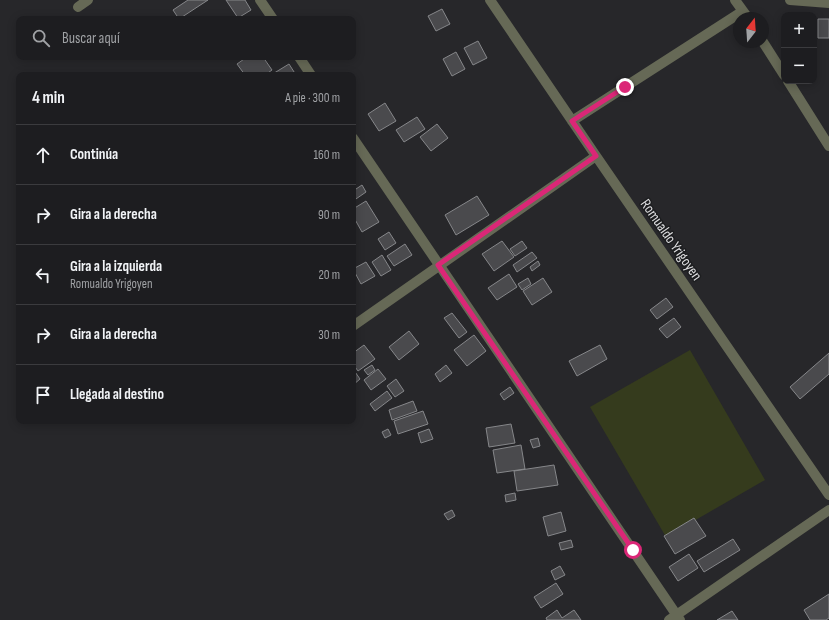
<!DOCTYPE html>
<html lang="es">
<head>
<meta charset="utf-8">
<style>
	:root { --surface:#1d1d20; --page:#252629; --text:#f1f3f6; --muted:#a0a2a5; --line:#3b3b3e }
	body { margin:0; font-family:"Sofia Sans Condensed",sans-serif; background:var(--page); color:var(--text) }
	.controls { position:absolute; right:12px; top:12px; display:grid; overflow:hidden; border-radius:8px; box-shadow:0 2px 10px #0003 }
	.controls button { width:36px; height:36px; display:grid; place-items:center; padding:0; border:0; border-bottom:1px solid var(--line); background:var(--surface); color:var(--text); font:20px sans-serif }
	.compass { position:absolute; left:733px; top:12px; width:36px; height:36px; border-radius:50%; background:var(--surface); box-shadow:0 2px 10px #0003; rotate:17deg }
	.stop { position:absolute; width:12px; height:12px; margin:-9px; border:3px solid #db2777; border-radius:50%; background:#fff }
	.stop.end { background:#db2777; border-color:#fff; box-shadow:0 1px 4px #0008 }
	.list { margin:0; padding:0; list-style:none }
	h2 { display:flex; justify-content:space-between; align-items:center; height:52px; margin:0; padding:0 16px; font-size:17px }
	h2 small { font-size:13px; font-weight:400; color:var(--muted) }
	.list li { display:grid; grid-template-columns:26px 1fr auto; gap:12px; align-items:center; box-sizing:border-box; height:60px; padding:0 16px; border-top:1px solid var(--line) }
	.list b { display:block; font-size:15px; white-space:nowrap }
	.list p { margin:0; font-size:13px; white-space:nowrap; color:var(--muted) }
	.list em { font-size:13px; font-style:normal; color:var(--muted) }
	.icon { flex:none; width:22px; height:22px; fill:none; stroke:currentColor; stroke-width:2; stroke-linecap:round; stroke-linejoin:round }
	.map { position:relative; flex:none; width:829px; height:620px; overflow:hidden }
	.search { position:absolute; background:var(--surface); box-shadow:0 2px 10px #0003; left:16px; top:16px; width:340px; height:44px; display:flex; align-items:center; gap:10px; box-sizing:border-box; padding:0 14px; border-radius:8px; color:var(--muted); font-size:15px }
	.panel { position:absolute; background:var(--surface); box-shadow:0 2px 10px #0003; left:16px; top:72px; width:340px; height:352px; border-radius:8px }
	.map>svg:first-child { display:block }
</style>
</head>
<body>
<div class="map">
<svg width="829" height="620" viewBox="0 0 829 620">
	<rect width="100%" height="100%" fill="#27272a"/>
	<path fill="#353b1d" d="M 690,350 L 765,480 L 666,537 L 590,407 Z"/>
	<path fill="#4a4a4d" stroke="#86878a" d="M 188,0 L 208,0 L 179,19 L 173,10 Z
		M 226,0 L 245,0 L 251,10 L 238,18 Z
		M 442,9 L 450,24 L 436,31 L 428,16 Z
		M 818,19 L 829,19 L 829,38 L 818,38 Z
		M 478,41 L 487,58 L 473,65 L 464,48 Z
		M 456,52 L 465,69 L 452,76 L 443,59 Z
		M 247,57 L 263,57 L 272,70 L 265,75 L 245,75 L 237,64 Z
		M 289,64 L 296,75 L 271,75 Z
		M 385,103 L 396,121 L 379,131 L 368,114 Z
		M 417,117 L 425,129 L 404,142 L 396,130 Z
		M 437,124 L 448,138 L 431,151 L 420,137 Z
		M 362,185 L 366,192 L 353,201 L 353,191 Z
		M 477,196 L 489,215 L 456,235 L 445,215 Z
		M 366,201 L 379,222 L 362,232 L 353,216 L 353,209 Z
		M 389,232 L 396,243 L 385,250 L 378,239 Z
		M 502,241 L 514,257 L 494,271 L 482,254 Z
		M 522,241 L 527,248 L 515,256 L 510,249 Z
		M 405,244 L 412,255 L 394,266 L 387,256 Z
		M 532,252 L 537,258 L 517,272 L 513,265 Z
		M 382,255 L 391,270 L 381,276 L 372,262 Z
		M 538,261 L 540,265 L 532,271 L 530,267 Z
		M 366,262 L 375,276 L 361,284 L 353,269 Z
		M 509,274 L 517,287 L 497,300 L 488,288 Z
		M 528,278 L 531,284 L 522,290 L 518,284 Z
		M 543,278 L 552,292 L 532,305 L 523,291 Z
		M 666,298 L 673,307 L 657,319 L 650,310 Z
		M 452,313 L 467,332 L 459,338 L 444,318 Z
		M 674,318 L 681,327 L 667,338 L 659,329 Z
		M 409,331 L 419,344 L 399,360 L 389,347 Z
		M 474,335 L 486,351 L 467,366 L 454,350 Z
		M 364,345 L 375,359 L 358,371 L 353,364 L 353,353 Z
		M 600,345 L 607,359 L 577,376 L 569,361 Z
		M 829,353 L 829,374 L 800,399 L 790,387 Z
		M 372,365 L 375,370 L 368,375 L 364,370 Z
		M 446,365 L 452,373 L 440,382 L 435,374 Z
		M 353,369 L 360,379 L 353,385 Z
		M 378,369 L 386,379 L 371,390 L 364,380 Z
		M 396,379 L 404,391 L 395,397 L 387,386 Z
		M 510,387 L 514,393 L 504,400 L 500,394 Z
		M 387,391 L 392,398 L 375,411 L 370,404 Z
		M 413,401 L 417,411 L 392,420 L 389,410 Z
		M 423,411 L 428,424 L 398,434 L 394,421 Z
		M 511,424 L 515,443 L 489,447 L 486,428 Z
		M 388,429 L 391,435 L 385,438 L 382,432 Z
		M 429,429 L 433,439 L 421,443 L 418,433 Z
		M 538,438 L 540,446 L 533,448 L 530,440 Z
		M 521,445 L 525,469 L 497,473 L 493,450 Z
		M 554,465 L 558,485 L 517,491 L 514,471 Z
		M 515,493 L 516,500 L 506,502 L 505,495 Z
		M 452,510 L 455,516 L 448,520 L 444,514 Z
		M 561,512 L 566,531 L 548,536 L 543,517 Z
		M 694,518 L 706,536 L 675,554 L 664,536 Z
		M 733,539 L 740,550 L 704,572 L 697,561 Z
		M 571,540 L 573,547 L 561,550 L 559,543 Z
		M 689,554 L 698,568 L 678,581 L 669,567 Z
		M 560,566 L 565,575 L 555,580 L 551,571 Z
		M 556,583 L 563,594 L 541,608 L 534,597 Z
		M 829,594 L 829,618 L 826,620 L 810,620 L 804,610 Z
		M 557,610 L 562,618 L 574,610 L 581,620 L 547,620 L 546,618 Z
		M 732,611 L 738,620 L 717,620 Z"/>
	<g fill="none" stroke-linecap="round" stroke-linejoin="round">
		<path stroke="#666956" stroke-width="10" d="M 260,0 L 273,19
			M 490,0 L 596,156 L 829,495
			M 735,0 L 748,18
			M 790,0 L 829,3
			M 78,7 L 88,0
			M 763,42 L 784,75
			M 299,57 L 311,75
			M 788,81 L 829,146
			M 572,121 L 743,11
			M 353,138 L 680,620
			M 353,326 L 596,156
			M 669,620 L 829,510"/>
	</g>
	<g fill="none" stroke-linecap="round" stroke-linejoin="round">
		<path stroke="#db2777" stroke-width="5" d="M 625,87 L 572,121 L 596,156 L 438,265 L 633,550"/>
	</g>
	<g text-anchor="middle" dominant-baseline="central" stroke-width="3" stroke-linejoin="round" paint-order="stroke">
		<g font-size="15" fill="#dedee0" stroke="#1d1e20">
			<text transform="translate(671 240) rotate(55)">Romualdo Yrigoyen</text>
		</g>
	</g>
</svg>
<div class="controls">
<button>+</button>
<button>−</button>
</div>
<svg class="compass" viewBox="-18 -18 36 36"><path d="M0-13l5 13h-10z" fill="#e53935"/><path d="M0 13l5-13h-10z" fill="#a0a2a5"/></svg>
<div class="stop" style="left:633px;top:550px"></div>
<div class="stop end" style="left:625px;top:87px"></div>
<div class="search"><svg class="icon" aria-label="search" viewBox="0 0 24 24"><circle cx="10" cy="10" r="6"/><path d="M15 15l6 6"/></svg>Buscar aquí</div>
<section class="panel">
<h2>4 min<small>A pie · 300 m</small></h2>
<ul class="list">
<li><svg class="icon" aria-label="ahead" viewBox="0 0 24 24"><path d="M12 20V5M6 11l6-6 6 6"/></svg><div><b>Continúa</b></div><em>160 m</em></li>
<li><svg class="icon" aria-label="right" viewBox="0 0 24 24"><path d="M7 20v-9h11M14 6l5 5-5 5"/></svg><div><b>Gira a la derecha</b></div><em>90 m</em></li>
<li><svg class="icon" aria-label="left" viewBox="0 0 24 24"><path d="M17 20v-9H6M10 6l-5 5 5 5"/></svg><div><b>Gira a la izquierda</b><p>Romualdo Yrigoyen</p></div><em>20 m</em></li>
<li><svg class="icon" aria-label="right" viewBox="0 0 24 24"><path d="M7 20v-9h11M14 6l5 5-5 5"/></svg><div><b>Gira a la derecha</b></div><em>30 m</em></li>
<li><svg class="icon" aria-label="arrive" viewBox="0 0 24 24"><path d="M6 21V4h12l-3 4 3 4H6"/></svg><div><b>Llegada al destino</b></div></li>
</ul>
</section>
</div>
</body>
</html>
